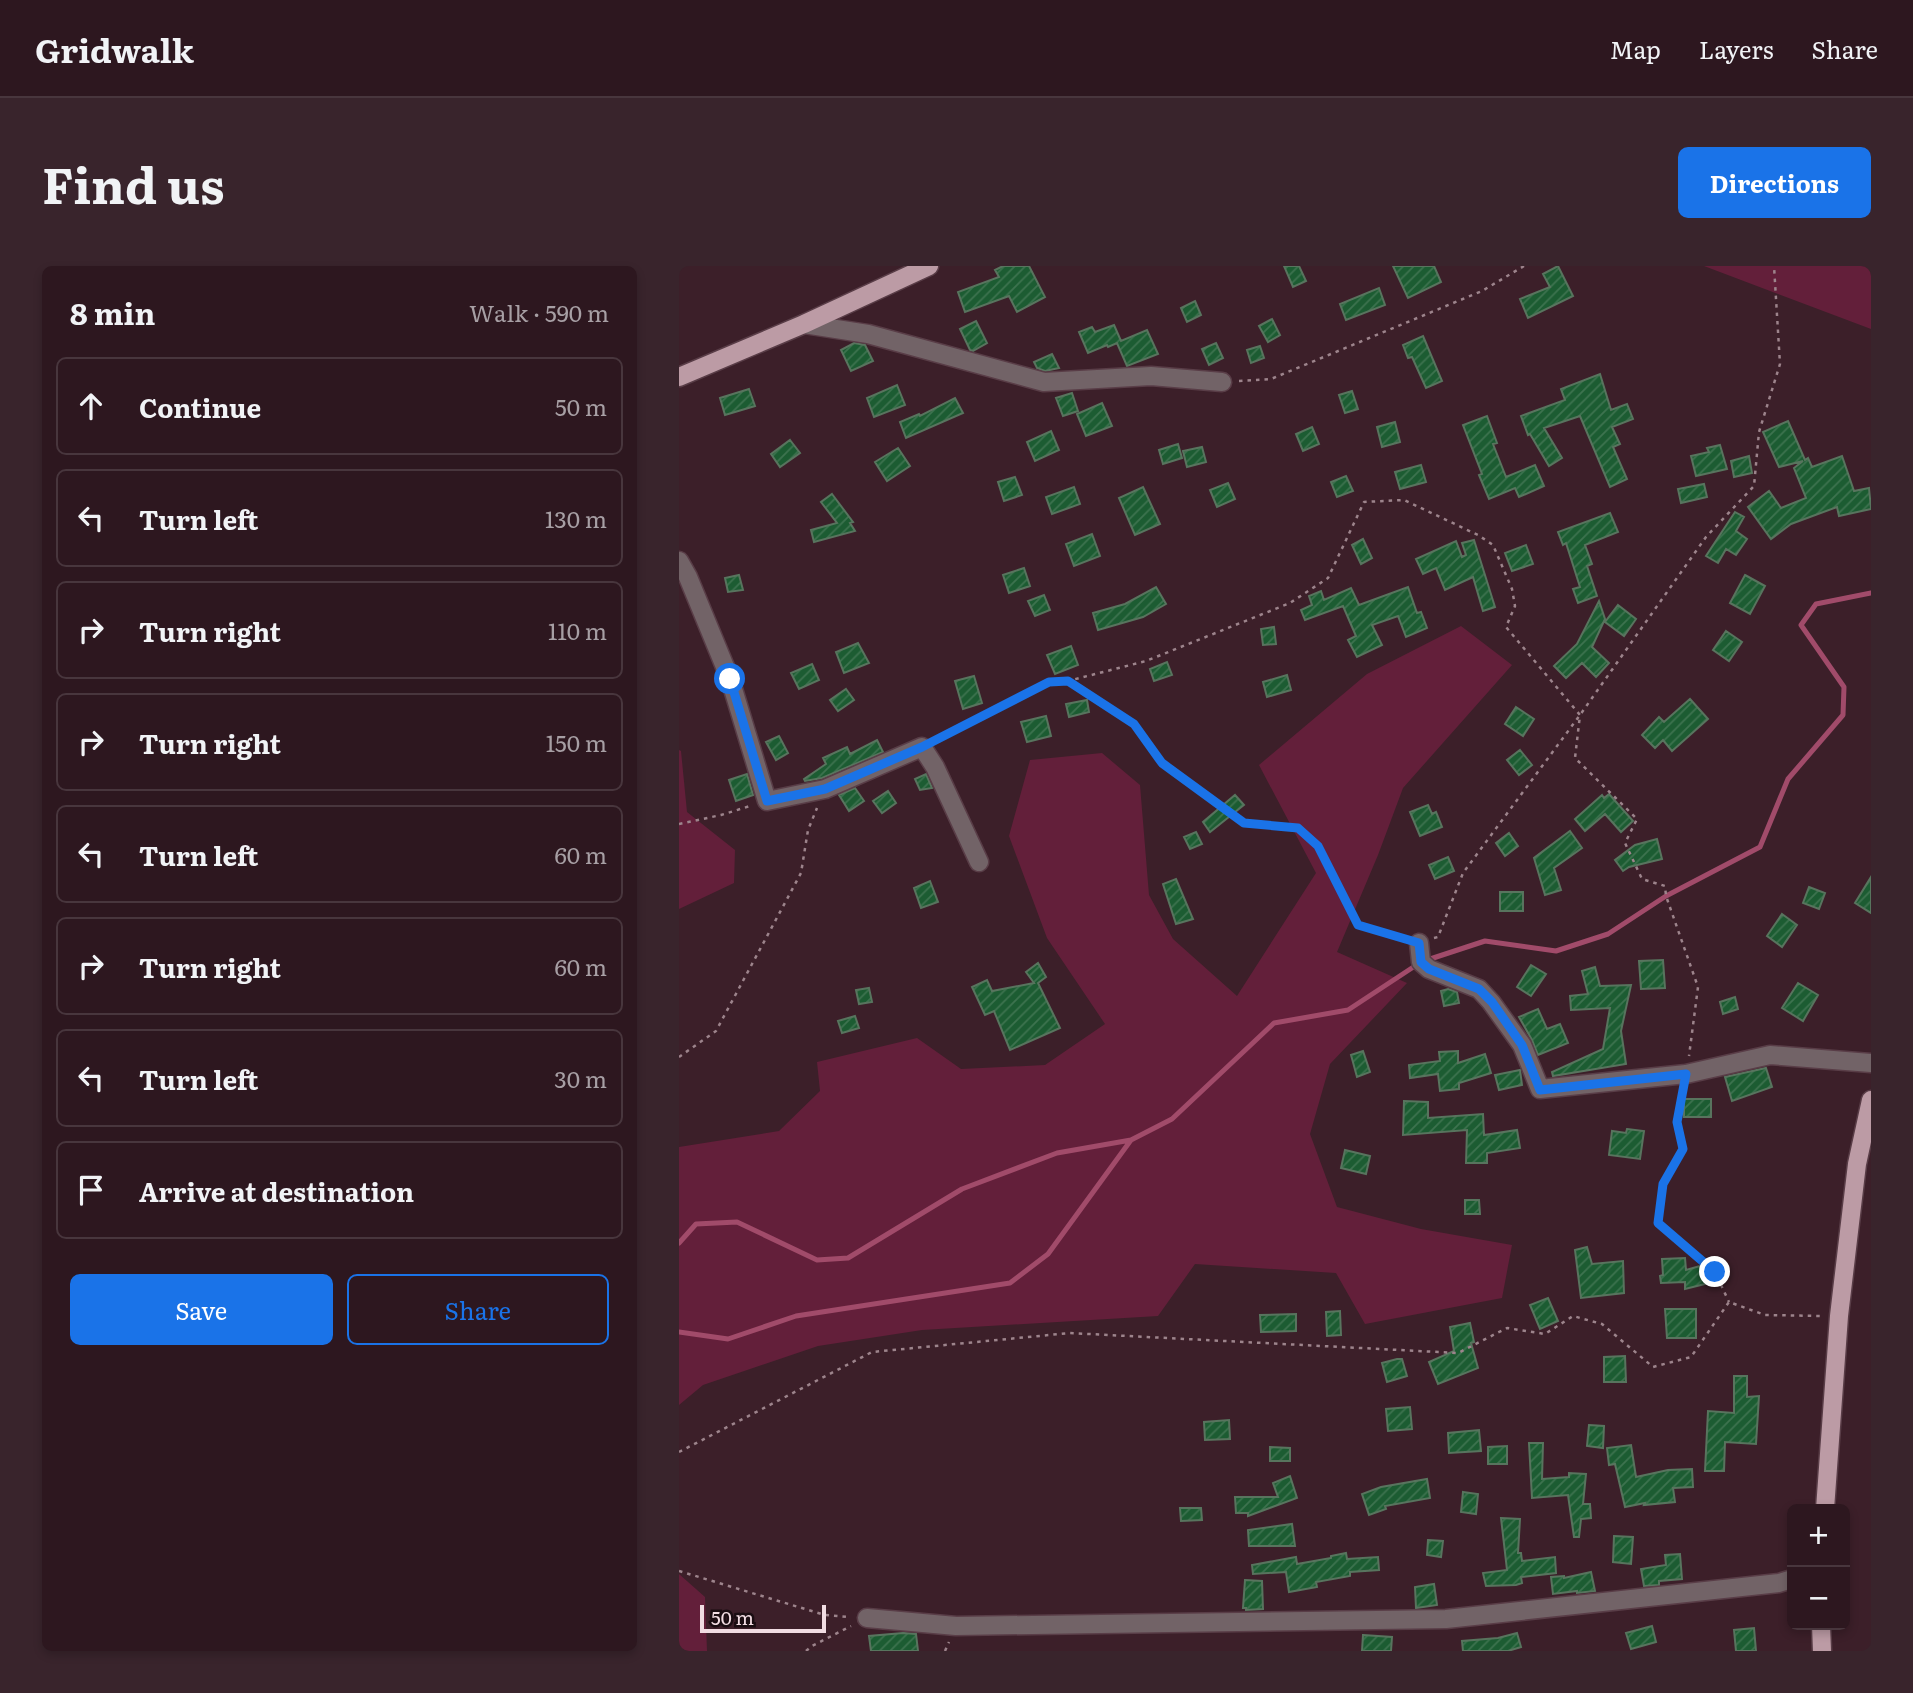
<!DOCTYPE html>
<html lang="en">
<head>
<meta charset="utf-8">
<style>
	:root { --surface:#2d171f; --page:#39242c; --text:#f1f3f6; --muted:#a79fa4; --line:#48363d; --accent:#1a73e8 }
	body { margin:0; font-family:Literata,serif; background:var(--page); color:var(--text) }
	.controls { position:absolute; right:21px; bottom:21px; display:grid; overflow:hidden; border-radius:10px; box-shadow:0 4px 10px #0003 }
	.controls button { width:63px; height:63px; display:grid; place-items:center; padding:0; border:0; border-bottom:2px solid var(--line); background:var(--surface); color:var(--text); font:35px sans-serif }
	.scale { position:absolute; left:21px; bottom:18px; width:126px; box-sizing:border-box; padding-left:7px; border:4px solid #f1dce2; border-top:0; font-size:19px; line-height:24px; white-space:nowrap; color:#f1dce2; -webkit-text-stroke:5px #1a0d12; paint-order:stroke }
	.stop { position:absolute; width:21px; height:21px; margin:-16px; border:5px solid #1a73e8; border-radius:50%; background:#fff }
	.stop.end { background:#1a73e8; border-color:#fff; box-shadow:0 2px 7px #0008 }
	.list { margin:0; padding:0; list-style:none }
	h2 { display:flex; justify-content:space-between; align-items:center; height:91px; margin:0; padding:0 28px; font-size:30px }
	h2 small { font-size:23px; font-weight:400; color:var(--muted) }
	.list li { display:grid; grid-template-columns:46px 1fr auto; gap:21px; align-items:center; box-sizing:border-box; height:98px; margin:0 14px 14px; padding:0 14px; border:2px solid var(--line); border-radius:10px }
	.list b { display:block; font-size:26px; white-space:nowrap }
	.list em { font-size:23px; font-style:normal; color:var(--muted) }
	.actions { display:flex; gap:14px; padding:21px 28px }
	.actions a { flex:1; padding:16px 0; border:2px solid var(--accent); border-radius:10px; text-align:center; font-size:24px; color:var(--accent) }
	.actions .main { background:var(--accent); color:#fff }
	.icon { flex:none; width:38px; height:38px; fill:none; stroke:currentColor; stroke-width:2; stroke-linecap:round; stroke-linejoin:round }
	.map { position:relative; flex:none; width:1192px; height:1385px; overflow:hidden; border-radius:10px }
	header { display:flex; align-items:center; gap:42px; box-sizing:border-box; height:98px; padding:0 35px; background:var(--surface); border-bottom:2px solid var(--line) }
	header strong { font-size:33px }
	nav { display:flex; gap:38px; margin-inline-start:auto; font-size:24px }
	.intro { display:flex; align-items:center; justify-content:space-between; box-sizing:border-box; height:168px; padding:0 42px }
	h1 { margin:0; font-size:49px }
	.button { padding:18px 32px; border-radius:10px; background:var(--accent); color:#fff; font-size:24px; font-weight:700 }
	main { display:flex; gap:42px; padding:0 42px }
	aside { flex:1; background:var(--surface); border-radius:10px; box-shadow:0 4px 10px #0003 }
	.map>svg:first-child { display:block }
</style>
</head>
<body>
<header>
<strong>Gridwalk</strong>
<nav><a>Map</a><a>Layers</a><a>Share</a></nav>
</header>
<div class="intro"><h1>Find us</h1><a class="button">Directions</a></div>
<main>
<aside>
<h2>8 min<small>Walk · 590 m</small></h2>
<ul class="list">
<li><svg class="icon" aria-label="ahead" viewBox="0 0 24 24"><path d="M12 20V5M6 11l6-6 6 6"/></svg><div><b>Continue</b></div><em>50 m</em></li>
<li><svg class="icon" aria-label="left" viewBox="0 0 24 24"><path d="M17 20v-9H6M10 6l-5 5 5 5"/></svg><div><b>Turn left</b></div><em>130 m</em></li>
<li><svg class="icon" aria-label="right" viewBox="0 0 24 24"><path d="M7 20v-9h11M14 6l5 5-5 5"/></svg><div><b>Turn right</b></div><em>110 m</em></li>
<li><svg class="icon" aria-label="right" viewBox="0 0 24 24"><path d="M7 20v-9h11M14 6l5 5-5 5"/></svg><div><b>Turn right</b></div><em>150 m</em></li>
<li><svg class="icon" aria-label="left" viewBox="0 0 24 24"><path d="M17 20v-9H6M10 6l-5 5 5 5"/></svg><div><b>Turn left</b></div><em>60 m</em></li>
<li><svg class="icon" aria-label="right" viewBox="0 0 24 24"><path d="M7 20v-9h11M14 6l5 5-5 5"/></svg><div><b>Turn right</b></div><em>60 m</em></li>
<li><svg class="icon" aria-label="left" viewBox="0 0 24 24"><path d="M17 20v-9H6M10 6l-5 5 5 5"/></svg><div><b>Turn left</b></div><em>30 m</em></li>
<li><svg class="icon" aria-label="arrive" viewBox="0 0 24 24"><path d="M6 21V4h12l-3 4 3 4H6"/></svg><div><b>Arrive at destination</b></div></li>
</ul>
<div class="actions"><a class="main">Save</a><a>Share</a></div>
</aside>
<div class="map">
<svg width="1192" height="1385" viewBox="0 0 1192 1385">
	<defs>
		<pattern id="building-hatch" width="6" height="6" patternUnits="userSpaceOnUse" patternTransform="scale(1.75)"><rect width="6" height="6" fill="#1c5c32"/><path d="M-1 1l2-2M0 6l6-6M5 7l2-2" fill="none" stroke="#3d734f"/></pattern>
	</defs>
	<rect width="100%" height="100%" fill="#3c1f29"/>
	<path fill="#631f3a" d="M 1025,0 L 1192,0 L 1192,63 Z
		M 782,360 L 833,399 L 724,522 L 699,589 L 658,686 L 728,717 L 651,798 L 631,868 L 658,941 L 742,963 L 833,979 L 823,1032 L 686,1058 L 657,1007 L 516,998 L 479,1050 L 243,1064 L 139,1080 L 24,1119 L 0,1139 L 0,881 L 100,865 L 141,825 L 138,796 L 238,772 L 282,803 L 366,799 L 426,758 L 368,672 L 330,570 L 351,494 L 423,487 L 461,519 L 470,629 L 494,673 L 558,730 L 637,607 L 580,499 L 688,408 Z
		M 0,484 L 2,485 L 8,546 L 56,584 L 55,617 L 0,643 Z
		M 0,1308 L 26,1331 L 28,1385 L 0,1385 Z"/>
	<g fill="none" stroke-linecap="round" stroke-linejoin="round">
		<path stroke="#a14b6a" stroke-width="5" d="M 0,977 L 17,958 L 58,956 L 138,994 L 169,992 L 283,923 L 378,887 L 452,874
			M 0,1066 L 49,1073 L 117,1050 L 331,1017 L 369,988 L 452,874 L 493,853 L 595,757 L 669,744 L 742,696 L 806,675 L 877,685 L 929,668 L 987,630 L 1081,581 L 1109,513 L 1164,449 L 1165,421 L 1122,359 L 1137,338 L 1192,327"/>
	</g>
	<path fill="url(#building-hatch)" stroke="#58745e" stroke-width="2" d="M 324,0 L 350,0 L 366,31 L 338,46 L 330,30 L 286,46 L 279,26 L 320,11 L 316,4 Z
		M 605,0 L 620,0 L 627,15 L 614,21 Z
		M 714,0 L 755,0 L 762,16 L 729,32 Z
		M 879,0 L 894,30 L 849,52 L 841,33 L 871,21 L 864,8 Z
		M 700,22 L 706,39 L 667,54 L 661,38 Z
		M 516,35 L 522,49 L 508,56 L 502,42 Z
		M 593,53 L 601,69 L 589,76 L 580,60 Z
		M 297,55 L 308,77 L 294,85 L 291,84 L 281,63 Z
		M 435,59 L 442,75 L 468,64 L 479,88 L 448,100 L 438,77 L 429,81 L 428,79 L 409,87 L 400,66 L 413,61 L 416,66 Z
		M 744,70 L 763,115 L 747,122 L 733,91 L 729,92 L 724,79 Z
		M 175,77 L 186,79 L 194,95 L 172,105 L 162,84 Z
		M 537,77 L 544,92 L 530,99 L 523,83 Z
		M 581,80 L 585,92 L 572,97 L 568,84 Z
		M 373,88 L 380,102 L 366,105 L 358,102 L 355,96 Z
		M 921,108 L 932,144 L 948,138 L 954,153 L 933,161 L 941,178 L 934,181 L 948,213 L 931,221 L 901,150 L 865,162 L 883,192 L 870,200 L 851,168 L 849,169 L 842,150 L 886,134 L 882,123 Z
		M 218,119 L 226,139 L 195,151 L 188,132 Z
		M 70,123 L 76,140 L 46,149 L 41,132 Z
		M 673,125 L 679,143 L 666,147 L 660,129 Z
		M 393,127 L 399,145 L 384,150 L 377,132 Z
		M 276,132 L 284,147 L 227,172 L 221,156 L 240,148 L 241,150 Z
		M 423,137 L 433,160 L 407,170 L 398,148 Z
		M 808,150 L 818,177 L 814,178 L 827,211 L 856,199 L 865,220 L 840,231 L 836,222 L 810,233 L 800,209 L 803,208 L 784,159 Z
		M 1109,155 L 1126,194 L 1129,192 L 1133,201 L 1163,190 L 1175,225 L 1190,222 L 1192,243 L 1160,250 L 1158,241 L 1112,258 L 1092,273 L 1069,241 L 1090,225 L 1102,242 L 1127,232 L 1115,202 L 1124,195 L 1100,201 L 1084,166 Z
		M 716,156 L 721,176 L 703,181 L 698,161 Z
		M 633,161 L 640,178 L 624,185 L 617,168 Z
		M 372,165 L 380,184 L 356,195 L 348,176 Z
		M 111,174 L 121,187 L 101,201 L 92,188 Z
		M 499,178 L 503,192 L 484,198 L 480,184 Z
		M 1041,179 L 1048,203 L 1017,210 L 1012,190 L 1030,186 L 1028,182 Z
		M 523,181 L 527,196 L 508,201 L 504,185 Z
		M 219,182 L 231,200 L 208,215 L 196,196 Z
		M 1070,190 L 1073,207 L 1055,211 L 1052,195 Z
		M 742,199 L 747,216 L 721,223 L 716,206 Z
		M 667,210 L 674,225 L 658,231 L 652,216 Z
		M 336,211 L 343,229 L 325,235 L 319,216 Z
		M 549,217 L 556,233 L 538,241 L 531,224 Z
		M 1025,218 L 1028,231 L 1002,237 L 999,223 Z
		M 395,221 L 401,238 L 373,248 L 367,231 Z
		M 464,221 L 481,258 L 456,269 L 440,232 Z
		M 153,228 L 174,256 L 171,257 L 176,265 L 135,276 L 132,264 L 158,257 L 142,236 Z
		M 1056,246 L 1065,251 L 1057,265 L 1068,273 L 1057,289 L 1047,283 L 1039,297 L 1027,290 Z
		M 931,247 L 939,266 L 906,279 L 913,298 L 908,300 L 918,330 L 899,337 L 894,323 L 901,321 L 887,277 L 884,279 L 879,266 Z
		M 413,268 L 421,290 L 395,300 L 387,278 Z
		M 684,273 L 693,292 L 682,298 L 673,279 Z
		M 795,274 L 816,341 L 804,345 L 794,311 L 766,324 L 757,302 L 744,308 L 737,293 L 777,275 L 783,291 L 787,289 L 783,277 Z
		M 847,279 L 854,298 L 833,305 L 826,287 Z
		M 345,302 L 351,320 L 330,327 L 324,309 Z
		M 60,309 L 64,324 L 49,326 L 46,312 Z
		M 1066,309 L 1086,320 L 1071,348 L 1051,337 Z
		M 477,321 L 487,338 L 464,351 L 419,364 L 414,347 L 446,338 Z
		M 729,321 L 738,347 L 742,346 L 748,362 L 727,371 L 719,350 L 693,359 L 703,379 L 678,391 L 669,374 L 677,370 L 664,340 L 626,354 L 622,344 L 633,339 L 630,330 L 642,325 L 645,334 L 672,322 L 680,339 Z
		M 365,329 L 371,344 L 356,350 L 349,335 Z
		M 920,335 L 926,353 L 913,381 L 930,397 L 917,411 L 903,397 L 887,412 L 875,400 L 898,378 Z
		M 939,339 L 957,353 L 945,370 L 926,356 Z
		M 595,361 L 597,378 L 584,379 L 582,363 Z
		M 1047,365 L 1063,376 L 1050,395 L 1034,384 Z
		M 179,377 L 190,397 L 165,407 L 157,386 Z
		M 392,380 L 399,399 L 376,408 L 368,389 Z
		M 488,396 L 493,409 L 475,415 L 471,403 Z
		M 133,398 L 140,414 L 120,423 L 112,407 Z
		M 608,409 L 612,424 L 588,431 L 584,416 Z
		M 295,410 L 303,437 L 284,443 L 276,415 Z
		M 167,423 L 175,434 L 159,445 L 151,434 Z
		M 1011,433 L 1029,453 L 993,485 L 984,474 L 976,482 L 963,469 L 980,451 L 985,456 Z
		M 408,434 L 410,446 L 390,451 L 387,438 Z
		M 837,441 L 855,453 L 844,470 L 826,458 Z
		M 367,450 L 372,470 L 348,476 L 342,456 Z
		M 100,470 L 109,487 L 97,494 L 87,476 Z
		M 198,474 L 204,486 L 143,512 L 126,515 L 125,513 L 147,498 L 144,492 L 168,481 L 171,488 Z
		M 841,484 L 853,499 L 840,509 L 828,494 Z
		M 68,508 L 74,529 L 57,535 L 50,514 Z
		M 247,508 L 253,522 L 241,524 L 236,513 Z
		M 176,522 L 185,535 L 170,545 L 160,529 Z
		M 209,525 L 217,537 L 203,547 L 194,535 Z
		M 930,528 L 954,555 L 942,566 L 926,548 L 906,565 L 896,553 L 923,529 L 925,532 Z
		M 556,529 L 565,539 L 531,566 L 524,556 Z
		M 749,539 L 753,548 L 757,546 L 763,561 L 741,570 L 731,546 Z
		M 891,565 L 903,582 L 875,602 L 882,624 L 866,629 L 855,592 Z
		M 517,566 L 523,578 L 511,583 L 505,571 Z
		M 830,567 L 839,580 L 826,590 L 817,577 Z
		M 978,573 L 983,593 L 950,601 L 944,605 L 936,594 L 956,579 Z
		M 769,591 L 775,605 L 756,613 L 750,599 Z
		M 1192,611 L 1192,647 L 1176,637 Z
		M 497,613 L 514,653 L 497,658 L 484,618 Z
		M 251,615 L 259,636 L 242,642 L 235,622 Z
		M 1130,621 L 1146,627 L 1140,643 L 1124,637 Z
		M 821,626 L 844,626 L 844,645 L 821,645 Z
		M 1103,648 L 1118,659 L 1103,681 L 1088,670 Z
		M 984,694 L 986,722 L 962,723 L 960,695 Z
		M 359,697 L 367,711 L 359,717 L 381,762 L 331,784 L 315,745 L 306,749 L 293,721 L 308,714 L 313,725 L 355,717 L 347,706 Z
		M 852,699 L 867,708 L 852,730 L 838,721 Z
		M 916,701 L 921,720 L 952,719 L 942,765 L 947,798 L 874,810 L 873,806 L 924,783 L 931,742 L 892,744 L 891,730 L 909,728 L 903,705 Z
		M 1119,717 L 1139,729 L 1124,755 L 1103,742 Z
		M 190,722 L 193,736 L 180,738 L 177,724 Z
		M 769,723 L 778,726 L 780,737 L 765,740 L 762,725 Z
		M 1056,731 L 1059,743 L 1044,748 L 1041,736 Z
		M 859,743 L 868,763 L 881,758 L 889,777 L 859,789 L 853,774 L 840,751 Z
		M 176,750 L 180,762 L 163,767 L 159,755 Z
		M 684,785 L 691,806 L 678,811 L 672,789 Z
		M 779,785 L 779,797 L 806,788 L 812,807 L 780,817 L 780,823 L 761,825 L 759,808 L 731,812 L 730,799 L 761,795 L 760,786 Z
		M 1087,802 L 1093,821 L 1053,835 L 1046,811 Z
		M 841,804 L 843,819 L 820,824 L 816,809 Z
		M 1005,833 L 1032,833 L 1032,851 L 1005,851 Z
		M 725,835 L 749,836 L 749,852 L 804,848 L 805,869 L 838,864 L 841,882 L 808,887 L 808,897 L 787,897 L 788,864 L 724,869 Z
		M 948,863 L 965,865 L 961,893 L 930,889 L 933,865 L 947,867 Z
		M 666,884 L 691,890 L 687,908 L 662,902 Z
		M 786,934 L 800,934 L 801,948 L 786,948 Z
		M 908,981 L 913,998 L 944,995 L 945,1027 L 902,1032 L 896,984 Z
		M 1006,992 L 1007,1004 L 1021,1000 L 1026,1018 L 1006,1023 L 1006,1016 L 982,1017 L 981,1010 L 984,1009 L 983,993 Z
		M 869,1032 L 879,1055 L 861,1063 L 851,1039 Z
		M 986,1043 L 1017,1043 L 1017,1072 L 988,1072 Z
		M 661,1045 L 662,1069 L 648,1070 L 647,1046 Z
		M 617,1048 L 617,1065 L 582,1066 L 581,1049 Z
		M 791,1057 L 795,1076 L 792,1077 L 799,1102 L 759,1118 L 750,1096 L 775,1085 L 771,1061 Z
		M 946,1090 L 947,1116 L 925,1116 L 925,1091 Z
		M 718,1093 L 723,1093 L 728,1110 L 708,1116 L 703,1097 Z
		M 1055,1110 L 1068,1110 L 1068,1131 L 1080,1130 L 1077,1178 L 1046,1176 L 1045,1205 L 1026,1205 L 1029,1145 L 1055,1147 Z
		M 731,1141 L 733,1163 L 709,1165 L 707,1143 Z
		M 550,1154 L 551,1173 L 526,1174 L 525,1156 Z
		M 910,1159 L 925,1160 L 924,1182 L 908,1180 Z
		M 800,1164 L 802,1185 L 770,1187 L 769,1167 Z
		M 850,1177 L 864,1177 L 863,1213 L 890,1211 L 890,1207 L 907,1208 L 904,1238 L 911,1238 L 912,1252 L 902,1253 L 900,1271 L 895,1271 L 889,1229 L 853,1232 Z
		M 952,1179 L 957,1211 L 989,1204 L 1013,1203 L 1014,1221 L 994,1222 L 996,1236 L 965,1239 L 966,1237 L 946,1241 L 936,1198 L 930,1199 L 928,1182 Z
		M 828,1180 L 828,1198 L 809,1198 L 809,1181 Z
		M 591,1181 L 611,1182 L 611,1195 L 591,1195 Z
		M 611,1210 L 618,1232 L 569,1250 L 569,1247 L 557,1247 L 556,1231 L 599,1231 L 594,1217 Z
		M 748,1213 L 751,1232 L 706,1240 L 707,1243 L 690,1249 L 683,1228 L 702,1221 Z
		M 784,1226 L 799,1228 L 797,1248 L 782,1246 Z
		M 501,1242 L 522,1242 L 523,1254 L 502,1255 Z
		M 822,1252 L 841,1253 L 839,1287 L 842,1287 L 843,1295 L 876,1291 L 877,1307 L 842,1311 L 843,1317 L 837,1319 L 807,1320 L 804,1307 L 828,1304 Z
		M 613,1258 L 616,1280 L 570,1280 L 569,1264 Z
		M 935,1270 L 954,1271 L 952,1298 L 934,1296 Z
		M 749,1274 L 764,1275 L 762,1291 L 748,1289 Z
		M 667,1287 L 668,1293 L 699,1291 L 700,1304 L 671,1306 L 671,1310 L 637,1316 L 638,1321 L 610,1326 L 607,1306 L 574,1308 L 573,1299 L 617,1291 L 618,1298 L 652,1292 L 652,1290 Z
		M 1001,1288 L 1003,1313 L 980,1315 L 980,1319 L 965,1320 L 962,1303 L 987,1299 L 986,1289 Z
		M 912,1306 L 916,1325 L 898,1327 L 898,1325 L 874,1328 L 872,1311 L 885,1310 L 885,1312 Z
		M 566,1314 L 583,1315 L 584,1343 L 567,1344 L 567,1342 L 564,1342 Z
		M 755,1318 L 758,1339 L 737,1342 L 736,1321 Z
		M 973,1360 L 977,1376 L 952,1383 L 947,1367 Z
		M 1075,1362 L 1077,1385 L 1057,1385 L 1055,1364 Z
		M 224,1367 L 237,1368 L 239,1385 L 192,1385 L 190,1370 Z
		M 838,1367 L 842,1381 L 829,1385 L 784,1385 L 783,1375 L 819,1372 Z
		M 684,1369 L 713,1371 L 712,1385 L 683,1385 Z"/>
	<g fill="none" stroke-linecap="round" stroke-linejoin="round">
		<defs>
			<path id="minor" d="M 125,58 L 189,68 L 365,116 L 472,110 L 543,116
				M 0,295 L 9,311 L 51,413 L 88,535 L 146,523 L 243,481 L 256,501 L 300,596
				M 740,677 L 742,696 L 750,703 L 800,723 L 812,736 L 843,779 L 861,823 L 1007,808 L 1091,789 L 1192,797
				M 188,1352 L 277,1360 L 767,1353 L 1100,1317 L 1113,1313"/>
			<path id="major" d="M 0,111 L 125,58 L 250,0
				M 1146,1243 L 1160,1050 L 1178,898 L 1192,834
				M 1142,1359 L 1143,1385"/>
		</defs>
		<use href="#minor" stroke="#593d47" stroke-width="21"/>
		<use href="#major" stroke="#593d47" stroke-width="21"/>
		<path stroke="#9d848c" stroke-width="2.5" stroke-dasharray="3.5 5" stroke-linecap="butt" d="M 560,115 L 592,113 L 803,25 L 845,0
			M 260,473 L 370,416 L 389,415
			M 0,558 L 42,549 L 71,540
			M 722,672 L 679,659 L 639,580 L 619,562 L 565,557 L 483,497 L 455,458 L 389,415 L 467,395 L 611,337 L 649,312 L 685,236 L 725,234 L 799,269 L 814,279 L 833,323 L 836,340 L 827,361 L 901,449 L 896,492 L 958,553 L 946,577 L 963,613 L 986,620 L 987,630 L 1019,721 L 1010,790
			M 755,672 L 759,671 L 784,607 L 901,449 L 1027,271 L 1075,220 L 1080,166 L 1101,98 L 1095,0
			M 0,791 L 37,765 L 122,607 L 129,564 L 138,542
			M 1004,824 L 998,856 L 1004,883 L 983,918 L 979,957 L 1036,1006 L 1050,1036
			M 0,1186 L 193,1086 L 391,1067 L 779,1087 L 828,1062 L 866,1068 L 894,1050 L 923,1058 L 974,1101 L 1012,1091 L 1050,1036 L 1086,1049 L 1143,1050
			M 0,1305 L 146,1349 L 170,1351
			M 127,1385 L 133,1380 L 172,1360
			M 266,1385 L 270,1376"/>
		<use href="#minor" stroke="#726367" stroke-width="18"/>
		<use href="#major" stroke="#bc9ba5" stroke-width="18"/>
	</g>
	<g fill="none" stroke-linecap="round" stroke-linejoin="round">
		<path stroke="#1a73e8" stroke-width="9" d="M 51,413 L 88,535 L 146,523 L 243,481 L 370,416 L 389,415 L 455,458 L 483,497 L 565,557 L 619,562 L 639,580 L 679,659 L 740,677 L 742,696 L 750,703 L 800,723 L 813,736 L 843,779 L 861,824 L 1007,808 L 998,856 L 1004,883 L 984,918 L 979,957 L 1036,1006"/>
	</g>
</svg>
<div class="controls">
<button>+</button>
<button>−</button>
</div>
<div class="scale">50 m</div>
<div class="stop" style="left:51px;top:413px"></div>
<div class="stop end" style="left:1036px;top:1006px"></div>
</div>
</main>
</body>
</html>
